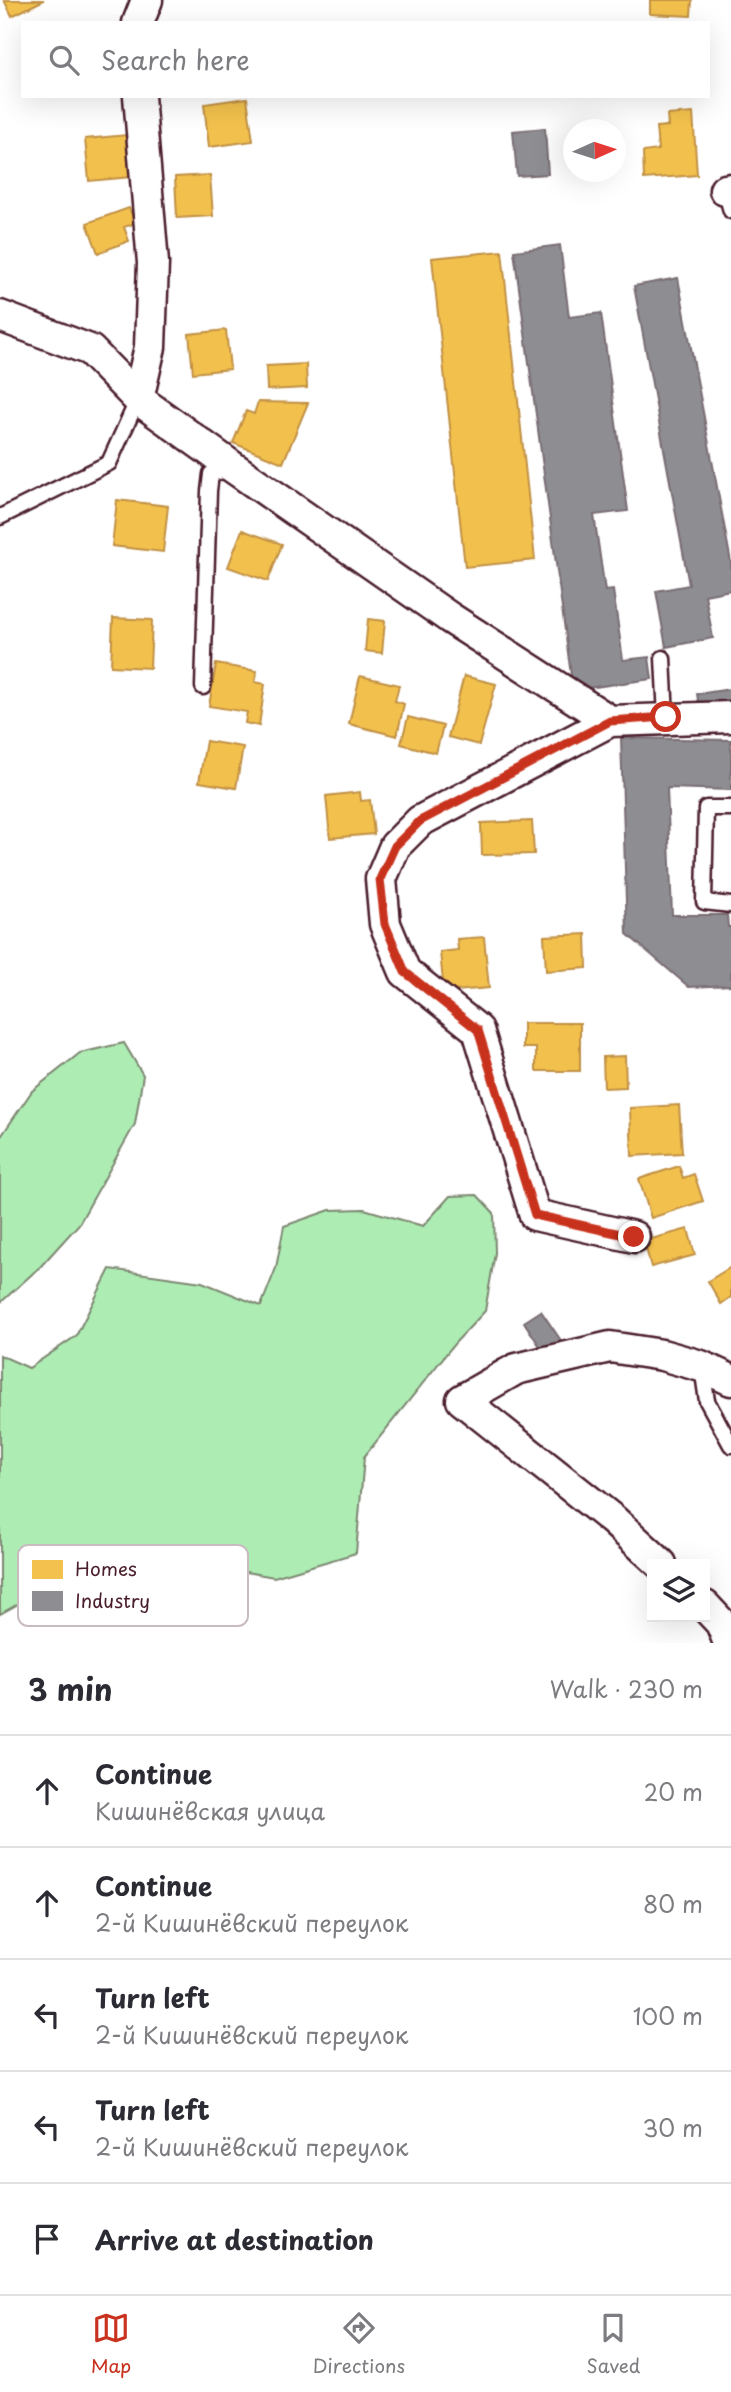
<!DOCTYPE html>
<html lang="en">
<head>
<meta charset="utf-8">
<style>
	:root { --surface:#fff; --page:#f7f7f7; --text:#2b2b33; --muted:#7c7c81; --line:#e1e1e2; --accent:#c8321e }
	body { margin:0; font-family:"Playpen Sans",sans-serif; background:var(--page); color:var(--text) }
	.controls { position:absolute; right:21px; bottom:21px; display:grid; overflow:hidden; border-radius:0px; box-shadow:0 7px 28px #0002 }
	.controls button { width:63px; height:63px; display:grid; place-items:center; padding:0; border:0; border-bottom:2px solid var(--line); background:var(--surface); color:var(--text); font:35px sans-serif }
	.compass { position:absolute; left:563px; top:119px; width:63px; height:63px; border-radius:50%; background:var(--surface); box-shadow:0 7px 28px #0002; rotate:87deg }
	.stop { position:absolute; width:21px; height:21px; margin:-16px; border:5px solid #c8321e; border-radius:50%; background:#fff }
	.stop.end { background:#c8321e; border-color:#fff; box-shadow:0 2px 7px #0008 }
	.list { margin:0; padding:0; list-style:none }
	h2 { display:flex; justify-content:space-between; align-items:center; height:91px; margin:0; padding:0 28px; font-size:30px }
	h2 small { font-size:23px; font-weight:400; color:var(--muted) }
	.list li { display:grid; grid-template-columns:46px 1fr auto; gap:21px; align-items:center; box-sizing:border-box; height:112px; padding:0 28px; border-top:2px solid var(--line) }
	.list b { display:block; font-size:26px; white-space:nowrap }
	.list p { margin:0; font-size:23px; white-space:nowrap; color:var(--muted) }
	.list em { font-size:23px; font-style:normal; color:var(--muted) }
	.icon { flex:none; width:38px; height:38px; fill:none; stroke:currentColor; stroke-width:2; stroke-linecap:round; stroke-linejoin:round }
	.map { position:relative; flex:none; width:731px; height:1643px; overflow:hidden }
	.search { position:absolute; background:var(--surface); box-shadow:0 7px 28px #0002; left:21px; right:21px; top:21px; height:77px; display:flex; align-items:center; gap:18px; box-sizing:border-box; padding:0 24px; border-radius:0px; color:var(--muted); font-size:26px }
	.sheet { height:651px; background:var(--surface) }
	nav { display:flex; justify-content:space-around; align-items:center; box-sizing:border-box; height:98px; border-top:2px solid var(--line); background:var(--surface); font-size:19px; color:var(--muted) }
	nav a { display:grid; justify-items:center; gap:4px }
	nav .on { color:var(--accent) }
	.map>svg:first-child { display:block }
</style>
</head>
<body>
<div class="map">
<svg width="731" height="1643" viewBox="0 0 731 1643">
	<rect width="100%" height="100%" fill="#fff"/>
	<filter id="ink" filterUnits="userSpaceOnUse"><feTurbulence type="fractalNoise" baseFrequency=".0143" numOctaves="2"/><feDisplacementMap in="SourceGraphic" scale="14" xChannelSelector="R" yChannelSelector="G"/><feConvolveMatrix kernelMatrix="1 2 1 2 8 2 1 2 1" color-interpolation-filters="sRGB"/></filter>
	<g filter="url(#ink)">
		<path fill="#adedb4" stroke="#7c8670" stroke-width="2" d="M 124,1043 L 143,1075 L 135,1124 L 79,1224 L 41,1266 L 0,1303 L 0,1138 L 32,1091 L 80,1053 Z
			M 477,1195 L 494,1213 L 495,1253 L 485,1311 L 455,1343 L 364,1457 L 356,1553 L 274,1577 L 117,1549 L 0,1614 L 0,1355 L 29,1368 L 76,1336 L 110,1269 L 202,1282 L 261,1306 L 276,1268 L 284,1226 L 330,1210 L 364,1209 L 423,1226 L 450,1196 Z"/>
		<path fill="#f2c14e" stroke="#c09044" stroke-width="2" d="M 4,0 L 44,0 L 12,16 Z
			M 650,0 L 692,0 L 691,16 L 650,14 Z
			M 247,98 L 253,141 L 209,147 L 204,104 Z
			M 693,113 L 697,175 L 644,179 L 643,152 L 658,150 L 656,127 L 668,126 L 667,115 Z
			M 127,135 L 131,177 L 89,181 L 85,139 Z
			M 210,175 L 213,216 L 177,218 L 175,177 Z
			M 129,208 L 135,223 L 124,227 L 129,241 L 98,253 L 87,223 Z
			M 502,251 L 535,560 L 465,567 L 432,258 Z
			M 226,330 L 230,369 L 193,373 L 189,334 Z
			M 306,364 L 307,388 L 267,390 L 266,366 Z
			M 258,402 L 308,403 L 283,463 L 233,443 L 246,411 L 254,414 Z
			M 117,500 L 168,506 L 163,552 L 112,546 Z
			M 242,530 L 282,544 L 268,581 L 228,567 Z
			M 113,618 L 152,620 L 150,668 L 111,666 Z
			M 368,619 L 385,621 L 382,653 L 365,651 Z
			M 216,664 L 257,671 L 255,682 L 265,684 L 259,726 L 245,723 L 247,712 L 209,706 Z
			M 360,676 L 399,685 L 395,701 L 404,704 L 397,736 L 349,724 Z
			M 464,676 L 496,684 L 479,745 L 448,737 Z
			M 408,717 L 443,726 L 436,753 L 401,744 Z
			M 206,741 L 243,747 L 236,788 L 199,782 Z
			M 360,792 L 361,801 L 370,800 L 374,834 L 330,838 L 326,796 Z
			M 532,821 L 534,854 L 482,855 L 481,823 Z
			M 586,934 L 587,968 L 546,971 L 544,936 Z
			M 484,937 L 489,988 L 444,992 L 440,952 L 458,950 L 457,939 Z
			M 523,1023 L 580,1023 L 580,1071 L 536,1071 L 536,1048 L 523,1048 Z
			M 625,1056 L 626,1087 L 604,1088 L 603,1057 Z
			M 679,1105 L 682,1153 L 632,1156 L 630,1108 Z
			M 679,1166 L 683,1178 L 694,1174 L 703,1201 L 651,1218 L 639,1179 Z
			M 688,1229 L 695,1255 L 651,1267 L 644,1241 Z
			M 731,1267 L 731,1297 L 721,1304 L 708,1281 Z"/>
		<path fill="#8d8d92" stroke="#796c73" stroke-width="2" d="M 545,128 L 548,174 L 517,176 L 513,131 Z
			M 560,245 L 569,317 L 601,313 L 628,511 L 594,515 L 605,591 L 613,590 L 623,660 L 649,657 L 652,679 L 573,690 L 514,251 Z
			M 678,278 L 731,562 L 731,590 L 705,595 L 713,638 L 666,647 L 656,591 L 689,585 L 634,286 Z
			M 731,689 L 731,702 L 699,706 L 697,694 Z
			M 621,738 L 731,740 L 731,790 L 667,788 L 672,915 L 727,915 L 728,927 L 731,927 L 731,985 L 689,987 L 627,934 Z
			M 541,1311 L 562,1342 L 545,1354 L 524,1322 Z"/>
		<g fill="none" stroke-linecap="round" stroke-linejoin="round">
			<defs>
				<path id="service" d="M 725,190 L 731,211
					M 0,517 L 109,463 L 138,399
					M 663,658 L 666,717
					M 203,687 L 209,491 L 211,474 L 232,469
					M 731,808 L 706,808 L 704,902 L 731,905
					M 702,1367 L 707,1401 L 731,1445"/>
				<path id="minor" d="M 138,23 L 147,0
					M 725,190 L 731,189
					M 0,316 L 90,350 L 138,399 L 234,468 L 450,618 L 610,721
					M 138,399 L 150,347 L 153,263 L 139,96
					M 634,1237 L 535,1215 L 478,1030 L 405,972 L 385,924 L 381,879 L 395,846 L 420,821 L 610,721 L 731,717
					M 661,1564 L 613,1520 L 462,1400 L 516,1369 L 610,1347 L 662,1355 L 701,1366 L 731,1380
					M 705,1606 L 721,1623 L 729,1643"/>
			</defs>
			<use href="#service" stroke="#4a1f2b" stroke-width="19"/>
			<use href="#minor" stroke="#4a1f2b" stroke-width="35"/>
			<use href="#service" stroke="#fff" stroke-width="14"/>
			<use href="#minor" stroke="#fff" stroke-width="30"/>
		</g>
	</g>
	<g fill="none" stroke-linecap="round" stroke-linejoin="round" filter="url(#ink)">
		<path stroke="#c8321e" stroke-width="9" d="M 634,1237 L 535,1215 L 478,1030 L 405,972 L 385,924 L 380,879 L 395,846 L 420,821 L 610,721 L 666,717"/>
	</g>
	<rect x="18" y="1545" width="230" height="81" rx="10" fill="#fff" stroke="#c9bcbf" stroke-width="2"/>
	<rect x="32" y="1560" width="31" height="19" fill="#f2c14e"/>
	<rect x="32" y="1591" width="31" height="20" fill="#8d8d92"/>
	<g font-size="19" fill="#4a1f2b">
		<text x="75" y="1576">Homes</text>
		<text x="75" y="1608">Industry</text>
	</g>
</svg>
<div class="controls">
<button><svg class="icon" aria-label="layers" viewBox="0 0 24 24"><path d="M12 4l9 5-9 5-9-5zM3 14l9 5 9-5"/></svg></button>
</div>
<svg class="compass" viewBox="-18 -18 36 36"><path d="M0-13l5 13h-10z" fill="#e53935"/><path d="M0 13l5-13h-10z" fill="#7c7c81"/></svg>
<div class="stop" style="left:666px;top:717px"></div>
<div class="stop end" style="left:634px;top:1237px"></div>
<div class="search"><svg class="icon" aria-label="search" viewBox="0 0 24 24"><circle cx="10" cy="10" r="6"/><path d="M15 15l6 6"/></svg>Search here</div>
</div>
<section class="sheet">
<h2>3 min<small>Walk · 230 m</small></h2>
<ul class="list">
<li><svg class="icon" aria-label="ahead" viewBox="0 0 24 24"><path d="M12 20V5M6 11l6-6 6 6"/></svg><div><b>Continue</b><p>Кишинёвская улица</p></div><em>20 m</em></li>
<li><svg class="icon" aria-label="ahead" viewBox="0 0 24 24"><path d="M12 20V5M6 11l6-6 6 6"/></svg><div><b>Continue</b><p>2-й Кишинёвский переулок</p></div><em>80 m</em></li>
<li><svg class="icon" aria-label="left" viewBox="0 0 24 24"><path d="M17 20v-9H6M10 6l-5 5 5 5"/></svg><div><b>Turn left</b><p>2-й Кишинёвский переулок</p></div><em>100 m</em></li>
<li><svg class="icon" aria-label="left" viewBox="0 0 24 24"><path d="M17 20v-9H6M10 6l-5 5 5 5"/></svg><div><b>Turn left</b><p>2-й Кишинёвский переулок</p></div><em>30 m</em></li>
<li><svg class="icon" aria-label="arrive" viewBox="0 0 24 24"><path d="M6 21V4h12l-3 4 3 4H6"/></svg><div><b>Arrive at destination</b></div></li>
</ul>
</section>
<nav>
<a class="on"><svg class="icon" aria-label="map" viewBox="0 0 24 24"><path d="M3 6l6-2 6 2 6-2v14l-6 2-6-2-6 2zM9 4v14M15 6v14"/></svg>Map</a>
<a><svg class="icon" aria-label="directions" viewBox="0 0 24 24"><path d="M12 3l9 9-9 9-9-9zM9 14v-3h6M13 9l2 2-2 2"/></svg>Directions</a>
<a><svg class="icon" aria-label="saved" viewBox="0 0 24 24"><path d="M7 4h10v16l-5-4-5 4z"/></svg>Saved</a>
</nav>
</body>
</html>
